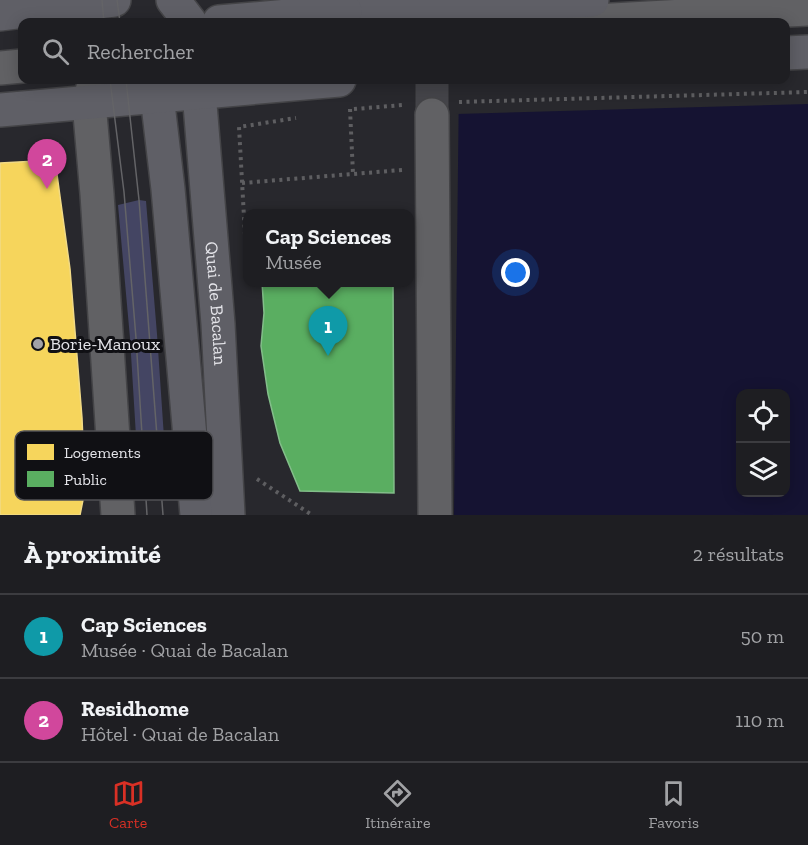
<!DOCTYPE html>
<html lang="fr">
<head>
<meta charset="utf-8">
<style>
	:root { --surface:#1e1e22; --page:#26272a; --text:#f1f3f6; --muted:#a1a2a5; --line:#3c3c40; --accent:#d93025 }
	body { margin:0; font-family:"Zilla Slab",serif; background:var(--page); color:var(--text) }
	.controls { position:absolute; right:18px; bottom:18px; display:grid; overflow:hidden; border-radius:12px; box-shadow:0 3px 15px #0003 }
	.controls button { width:54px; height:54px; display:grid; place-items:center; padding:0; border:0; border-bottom:2px solid var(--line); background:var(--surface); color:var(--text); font:30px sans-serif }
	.you { position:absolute; left:516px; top:273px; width:21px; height:21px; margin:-15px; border:4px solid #fff; border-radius:50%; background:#1a73e8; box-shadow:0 0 0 9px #1a73e833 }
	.badge { display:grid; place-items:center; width:39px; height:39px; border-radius:50%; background:var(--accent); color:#fff; font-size:20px; font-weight:700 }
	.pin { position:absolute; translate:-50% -50px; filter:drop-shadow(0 2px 3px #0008) }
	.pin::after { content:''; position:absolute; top:32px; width:21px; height:18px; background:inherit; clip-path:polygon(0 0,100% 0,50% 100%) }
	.popup { position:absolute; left:243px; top:209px; width:171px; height:78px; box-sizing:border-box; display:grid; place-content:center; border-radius:12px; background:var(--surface); filter:drop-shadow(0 2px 4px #0005); font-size:20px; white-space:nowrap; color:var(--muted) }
	.popup b { font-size:22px; color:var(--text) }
	.popup::after { content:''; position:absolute; left:50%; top:100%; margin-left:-12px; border:12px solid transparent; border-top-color:var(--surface) }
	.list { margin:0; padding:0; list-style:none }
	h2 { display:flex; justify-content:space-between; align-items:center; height:78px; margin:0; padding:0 24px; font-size:26px }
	h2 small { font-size:20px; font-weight:400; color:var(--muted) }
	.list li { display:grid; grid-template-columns:39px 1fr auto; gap:18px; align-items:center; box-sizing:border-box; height:84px; padding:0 24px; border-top:2px solid var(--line) }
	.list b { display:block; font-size:22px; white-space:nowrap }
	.list p { margin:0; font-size:20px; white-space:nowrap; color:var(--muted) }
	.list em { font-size:20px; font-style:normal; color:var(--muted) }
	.icon { flex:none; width:33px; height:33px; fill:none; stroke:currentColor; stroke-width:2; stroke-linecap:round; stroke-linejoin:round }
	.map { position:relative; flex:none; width:808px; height:515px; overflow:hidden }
	.search { position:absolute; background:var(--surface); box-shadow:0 3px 15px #0003; left:18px; right:18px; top:18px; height:66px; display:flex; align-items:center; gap:15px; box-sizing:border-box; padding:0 21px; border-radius:12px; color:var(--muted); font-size:22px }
	.sheet { height:246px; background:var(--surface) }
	nav { display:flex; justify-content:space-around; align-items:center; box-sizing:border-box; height:84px; border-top:2px solid var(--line); background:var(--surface); font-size:16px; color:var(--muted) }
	nav a { display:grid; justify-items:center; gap:3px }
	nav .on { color:var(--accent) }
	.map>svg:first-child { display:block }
</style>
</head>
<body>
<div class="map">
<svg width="808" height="515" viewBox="0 0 808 515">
	<rect width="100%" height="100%" fill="#28282d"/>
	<path fill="#444563" d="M 139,200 L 146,201 L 157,334 L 166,467 L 138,469 L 130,338 L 118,205 Z"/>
	<path fill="#151332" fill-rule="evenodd" d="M 808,0 L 808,515 L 454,515 L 459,80 L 786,80 ZM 740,394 L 786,394 L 786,493 L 740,493 Z"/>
	<path fill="#28282d" d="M 457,0 L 808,0 L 808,104 L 456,114 L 456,80 L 786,80 L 786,22 L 457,22 Z"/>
	<path fill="#f6d55c" stroke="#f1da86" stroke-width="1.5" d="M 55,160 L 70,269 L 82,418 L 85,490 L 80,515 L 0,515 L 0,163 Z"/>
	<path fill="#5aae61" stroke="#83be8a" stroke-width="1.5" d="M 262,282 L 393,282 L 394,493 L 300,491 L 280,443 L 268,394 L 261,346 L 264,313 Z"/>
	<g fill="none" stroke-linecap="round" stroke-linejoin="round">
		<path stroke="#444449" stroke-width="33" stroke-dasharray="33 16" stroke-linecap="butt" d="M 432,80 L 432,115"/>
		<defs>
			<path id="minor" d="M 577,22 L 808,9
				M 0,68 L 22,66
				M 95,80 L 89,103 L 97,194 L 118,515
				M 432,115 L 435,515"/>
			<g id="major">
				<path d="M 173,0 L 190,22"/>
				<path d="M 316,0 L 359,10 L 448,8 L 592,0"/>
				<path d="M 0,14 L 114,0"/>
				<path d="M 219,22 L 345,11"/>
				<path d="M 786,53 L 808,52"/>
				<path d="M 158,80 L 157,96 L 168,189 L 197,515"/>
				<path id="s1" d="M 198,80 L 218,324 L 228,515"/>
				<path d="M 0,110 L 339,80"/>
			</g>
		</defs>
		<use href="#minor" stroke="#444447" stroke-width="36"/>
		<use href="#major" stroke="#444447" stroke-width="36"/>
		<path stroke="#5e5e61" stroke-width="4" stroke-dasharray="3 4.5" stroke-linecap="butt" d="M 459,102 L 808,92
			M 350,109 L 353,174
			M 354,109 L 403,105
			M 242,183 L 402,170
			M 245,235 L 239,127 L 296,118
			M 145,477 L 162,476
			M 257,479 L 312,515"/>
		<use href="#minor" stroke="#616164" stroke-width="33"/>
		<use href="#major" stroke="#5f5f66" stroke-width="33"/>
		<path stroke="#646467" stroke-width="1.5" d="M 102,0 L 104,22
			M 117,0 L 120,22
			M 110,80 L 124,192 L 136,338 L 147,515
			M 126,80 L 139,200 L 163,515"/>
	</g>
	<circle fill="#a2a2a7" stroke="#101014" stroke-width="2" cx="38" cy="344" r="6"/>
	<g text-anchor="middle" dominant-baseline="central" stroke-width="6" stroke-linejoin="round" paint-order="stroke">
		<g font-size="18" fill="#e4e4e9" stroke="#101014">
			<text stroke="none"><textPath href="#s1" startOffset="224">Quai de Bacalan</textPath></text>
		</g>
		<g font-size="18" fill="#e4e4e9" stroke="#101014" text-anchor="start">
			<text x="50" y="344">Borie-Manoux</text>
		</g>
	</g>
	<rect x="15" y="431" width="198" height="69" rx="9" fill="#101014" stroke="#505054" stroke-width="1.5"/>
	<rect x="27" y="444" width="27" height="16" fill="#f6d55c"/>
	<rect x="27" y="471" width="27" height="16" fill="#5aae61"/>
	<g font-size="16" fill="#e4e4e9">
		<text x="64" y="458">Logements</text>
		<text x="64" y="485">Public</text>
	</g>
</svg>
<div class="controls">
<button><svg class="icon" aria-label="locate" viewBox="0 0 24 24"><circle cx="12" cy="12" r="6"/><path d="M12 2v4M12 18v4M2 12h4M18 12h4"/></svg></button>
<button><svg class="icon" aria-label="layers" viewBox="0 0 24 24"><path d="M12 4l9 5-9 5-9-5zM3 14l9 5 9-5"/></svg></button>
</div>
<div class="you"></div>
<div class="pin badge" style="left:328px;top:356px;background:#0f9aa8">1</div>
<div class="popup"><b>Cap Sciences</b>Musée</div>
<div class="pin badge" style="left:47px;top:189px;background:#d1479c">2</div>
<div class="search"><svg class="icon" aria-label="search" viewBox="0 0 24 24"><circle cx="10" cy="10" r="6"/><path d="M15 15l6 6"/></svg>Rechercher</div>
</div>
<section class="sheet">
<h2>À proximité<small>2 résultats</small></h2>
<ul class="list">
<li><span class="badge" style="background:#0f9aa8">1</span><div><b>Cap Sciences</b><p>Musée · Quai de Bacalan</p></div><em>50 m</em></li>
<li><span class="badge" style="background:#d1479c">2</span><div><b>Residhome</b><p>Hôtel · Quai de Bacalan</p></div><em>110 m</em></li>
</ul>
</section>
<nav>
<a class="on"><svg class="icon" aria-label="map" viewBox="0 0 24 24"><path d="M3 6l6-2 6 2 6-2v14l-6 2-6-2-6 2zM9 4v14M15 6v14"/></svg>Carte</a>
<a><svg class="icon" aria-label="directions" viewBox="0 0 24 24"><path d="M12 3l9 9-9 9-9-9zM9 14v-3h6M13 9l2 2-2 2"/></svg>Itinéraire</a>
<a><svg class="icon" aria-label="saved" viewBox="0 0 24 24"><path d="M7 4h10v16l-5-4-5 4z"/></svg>Favoris</a>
</nav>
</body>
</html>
